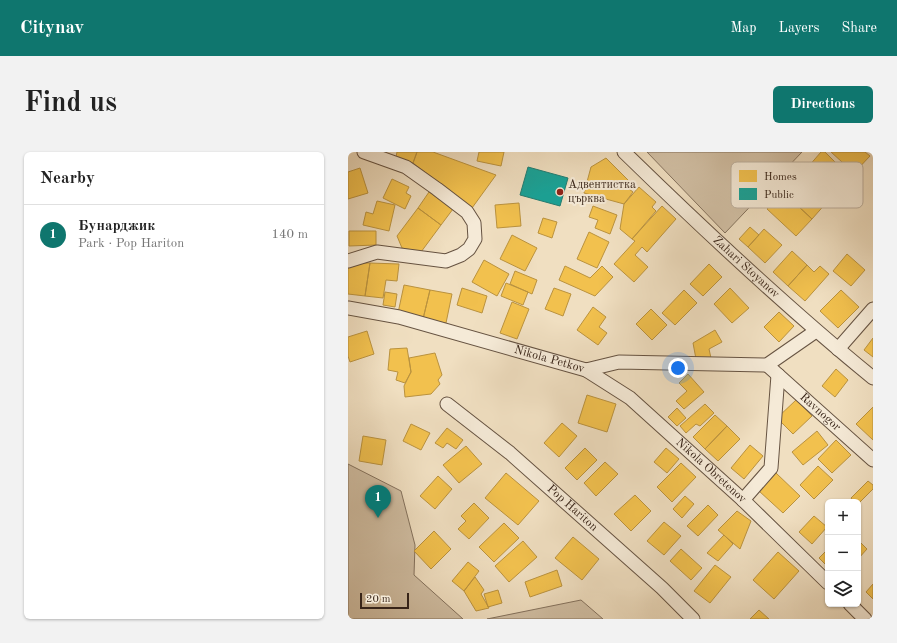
<!DOCTYPE html>
<html lang="en">
<head>
<meta charset="utf-8">
<style>
	:root { --surface:#fff; --page:#f2f2f2; --text:#222; --muted:#767676; --line:#e0e0e0; --accent:#0f766e }
	body { margin:0; font-family:"Old Standard TT",serif; background:var(--page); color:var(--text) }
	.controls { position:absolute; right:12px; bottom:12px; display:grid; overflow:hidden; border-radius:6px; box-shadow:0 1px 3px #0004 }
	.controls button { width:36px; height:36px; display:grid; place-items:center; padding:0; border:0; border-bottom:1px solid var(--line); background:var(--surface); color:var(--text); font:20px sans-serif }
	.scale { position:absolute; left:12px; bottom:10px; width:49px; box-sizing:border-box; padding-left:4px; border:2px solid #382418; border-top:0; font-size:11px; line-height:14px; white-space:nowrap; color:#382418; -webkit-text-stroke:3px #f5ead7; paint-order:stroke }
	.you { position:absolute; left:330px; top:216px; width:14px; height:14px; margin:-10px; border:3px solid #fff; border-radius:50%; background:#1a73e8; box-shadow:0 0 0 6px #1a73e833 }
	.badge { display:grid; place-items:center; width:26px; height:26px; border-radius:50%; background:var(--accent); color:#fff; font-size:13px; font-weight:700 }
	.pin { position:absolute; translate:-50% -33px; filter:drop-shadow(0 1px 2px #0008) }
	.pin::after { content:''; position:absolute; top:21px; width:14px; height:12px; background:inherit; clip-path:polygon(0 0,100% 0,50% 100%) }
	.list { margin:0; padding:0; list-style:none }
	h2 { display:flex; justify-content:space-between; align-items:center; height:52px; margin:0; padding:0 16px; font-size:17px }
	h2 small { font-size:13px; font-weight:400; color:var(--muted) }
	.list li { display:grid; grid-template-columns:26px 1fr auto; gap:12px; align-items:center; box-sizing:border-box; height:60px; padding:0 16px; border-top:1px solid var(--line) }
	.list b { display:block; font-size:15px; white-space:nowrap }
	.list p { margin:0; font-size:13px; white-space:nowrap; color:var(--muted) }
	.list em { font-size:13px; font-style:normal; color:var(--muted) }
	.icon { flex:none; width:22px; height:22px; fill:none; stroke:currentColor; stroke-width:2; stroke-linecap:round; stroke-linejoin:round }
	.map { position:relative; flex:none; width:525px; height:467px; overflow:hidden; border-radius:6px }
	header { display:flex; align-items:center; gap:24px; box-sizing:border-box; height:56px; padding:0 20px; background:var(--accent); color:#fff }
	header strong { font-size:19px }
	nav { display:flex; gap:22px; margin-inline-start:auto; font-size:14px }
	.intro { display:flex; align-items:center; justify-content:space-between; box-sizing:border-box; height:96px; padding:0 24px }
	h1 { margin:0; font-size:28px }
	.button { padding:10px 18px; border-radius:6px; background:var(--accent); color:#fff; font-size:14px; font-weight:700 }
	main { display:flex; gap:24px; padding:0 24px }
	aside { flex:1; background:var(--surface); border-radius:6px; box-shadow:0 1px 3px #0004 }
	.map>svg:first-child { display:block }
</style>
</head>
<body>
<header>
<strong>Citynav</strong>
<nav><a>Map</a><a>Layers</a><a>Share</a></nav>
</header>
<div class="intro"><h1>Find us</h1><a class="button">Directions</a></div>
<main>
<aside>
<h2>Nearby<small></small></h2>
<ul class="list">
<li><span class="badge">1</span><div><b>Бунарджик</b><p>Park · Pop Hariton</p></div><em>140 m</em></li>
</ul>
</aside>
<div class="map">
<svg width="525" height="467" viewBox="0 0 525 467">
	<rect width="100%" height="100%" fill="#f0dfc1"/>
	<filter id="stains"><feTurbulence type="fractalNoise" baseFrequency=".005" numOctaves="4"/><feColorMatrix values="0 0 0 0 .2 0 0 0 0 .09 0 0 0 0 .02 0 0 0 .5 -.17"/></filter>
	<radialGradient id="worn" r=".72"><stop offset=".6" stop-color="#630" stop-opacity="0"/><stop offset="1" stop-color="#630" stop-opacity=".3"/></radialGradient>
	<path fill="#d1bfa4" stroke="#84725e" d="M 299,0 L 454,0 L 377,81 Z
		M 0,312 L 53,339 L 67,393 L 66,423 L 115,467 L 0,467 Z
		M 233,448 L 255,467 L 139,467 Z"/>
	<path fill="#f2c14e" stroke="#ba923e" d="M 49,0 L 69,0 L 65,11 L 48,5 Z
		M 69,0 L 85,0 L 148,23 L 124,56 L 65,11 Z
		M 131,0 L 156,0 L 153,14 L 129,9 Z
		M 473,0 L 477,0 L 489,12 L 482,19 L 487,24 L 479,32 L 460,15 Z
		M 483,0 L 517,0 L 522,4 L 506,21 Z
		M 258,6 L 282,30 L 277,34 L 285,40 L 276,52 L 236,41 L 243,15 Z
		M 12,16 L 20,41 L 0,47 L 0,20 Z
		M 450,24 L 479,50 L 464,67 L 435,40 Z
		M 44,27 L 61,35 L 58,41 L 63,44 L 57,57 L 35,46 Z
		M 291,35 L 308,50 L 304,55 L 308,59 L 284,87 L 272,77 L 276,52 Z
		M 81,40 L 105,57 L 93,73 L 70,56 Z
		M 435,40 L 464,67 L 448,84 L 419,57 Z
		M 29,49 L 47,53 L 41,79 L 15,73 L 18,60 L 25,62 Z
		M 171,51 L 173,74 L 149,76 L 147,53 Z
		M 245,54 L 269,63 L 262,82 L 247,76 L 250,68 L 241,65 Z
		M 314,54 L 328,67 L 299,100 L 294,95 L 287,103 L 300,115 L 286,130 L 266,112 L 287,89 L 284,87 Z
		M 70,56 L 93,73 L 73,100 L 54,96 L 49,84 Z
		M 195,66 L 209,70 L 204,86 L 190,81 Z
		M 402,75 L 411,83 L 400,95 L 391,87 Z
		M 416,77 L 434,93 L 417,111 L 400,95 Z
		M 1,79 L 28,79 L 28,93 L 1,94 Z
		M 241,80 L 261,90 L 249,116 L 229,107 Z
		M 164,83 L 189,96 L 177,119 L 152,107 Z
		M 444,99 L 459,113 L 440,134 L 425,120 Z
		M 499,102 L 517,118 L 503,134 L 485,119 Z
		M 136,108 L 161,122 L 149,144 L 124,130 Z
		M 0,111 L 22,111 L 17,144 L 0,142 Z
		M 22,111 L 51,112 L 49,129 L 38,128 L 35,146 L 17,144 Z
		M 361,112 L 374,125 L 355,144 L 342,132 Z
		M 459,113 L 466,120 L 472,114 L 481,122 L 457,149 L 440,134 Z
		M 217,114 L 242,126 L 254,114 L 265,125 L 247,144 L 211,128 Z
		M 167,119 L 189,128 L 184,142 L 162,132 Z
		M 158,131 L 180,140 L 175,153 L 153,144 Z
		M 56,133 L 82,138 L 75,167 L 50,161 Z
		M 114,136 L 139,144 L 134,161 L 109,153 Z
		M 206,136 L 223,142 L 215,164 L 197,157 Z
		M 382,136 L 401,156 L 384,171 L 366,152 Z
		M 82,138 L 104,142 L 98,171 L 75,167 Z
		M 336,138 L 349,151 L 327,173 L 314,161 Z
		M 493,138 L 511,155 L 490,176 L 472,159 Z
		M 37,140 L 49,142 L 47,155 L 35,153 Z
		M 164,150 L 181,157 L 169,187 L 152,181 Z
		M 245,155 L 258,165 L 251,175 L 259,181 L 250,193 L 229,178 Z
		M 303,157 L 319,173 L 304,188 L 288,172 Z
		M 431,160 L 446,174 L 431,190 L 416,175 Z
		M 367,178 L 374,190 L 361,197 L 363,206 L 348,207 L 345,191 Z
		M 19,179 L 26,202 L 2,210 L 0,204 L 0,185 Z
		M 525,186 L 525,205 L 516,198 Z
		M 59,196 L 63,220 L 57,231 L 48,228 L 50,220 L 40,218 L 42,197 Z
		M 87,201 L 94,223 L 90,228 L 92,232 L 83,242 L 57,245 L 56,234 L 63,220 L 61,206 Z
		M 488,217 L 500,228 L 487,245 L 474,234 Z
		M 340,222 L 356,240 L 336,257 L 328,249 L 339,239 L 331,231 Z
		M 239,243 L 268,252 L 259,280 L 230,271 Z
		M 448,248 L 464,264 L 445,282 L 429,266 Z
		M 357,252 L 366,261 L 352,274 L 348,272 L 338,281 L 332,274 Z
		M 525,255 L 525,288 L 508,272 Z
		M 329,256 L 338,266 L 329,274 L 320,265 Z
		M 367,263 L 379,274 L 357,297 L 345,285 Z
		M 214,271 L 229,284 L 211,305 L 196,291 Z
		M 63,272 L 82,281 L 73,298 L 55,289 Z
		M 379,274 L 392,287 L 370,309 L 357,297 Z
		M 99,276 L 115,288 L 108,297 L 99,291 L 95,296 L 87,291 Z
		M 469,279 L 480,293 L 455,313 L 444,300 Z
		M 15,284 L 38,288 L 34,313 L 11,309 Z
		M 488,288 L 503,303 L 484,321 L 470,307 Z
		M 402,293 L 415,304 L 396,327 L 383,316 Z
		M 118,294 L 134,312 L 111,331 L 95,313 Z
		M 237,296 L 249,308 L 229,328 L 217,316 Z
		M 318,296 L 331,307 L 319,321 L 306,310 Z
		M 257,310 L 270,322 L 248,344 L 236,331 Z
		M 333,311 L 348,325 L 324,350 L 309,335 Z
		M 470,314 L 485,328 L 466,347 L 452,333 Z
		M 158,321 L 191,349 L 170,373 L 137,346 Z
		M 428,321 L 452,344 L 435,361 L 411,339 Z
		M 90,324 L 104,337 L 87,357 L 72,344 Z
		M 520,329 L 525,333 L 525,337 L 510,352 L 510,350 L 506,350 L 503,346 Z
		M 287,343 L 303,359 L 283,379 L 266,362 Z
		M 337,344 L 346,352 L 334,366 L 325,357 Z
		M 126,351 L 141,366 L 121,387 L 110,377 L 118,369 L 113,364 Z
		M 360,353 L 370,363 L 350,384 L 339,374 Z
		M 389,359 L 403,369 L 392,397 L 370,378 Z
		M 466,364 L 479,375 L 464,392 L 451,380 Z
		M 316,370 L 333,384 L 316,403 L 299,389 Z
		M 156,371 L 171,386 L 146,410 L 131,395 Z
		M 86,379 L 103,397 L 83,417 L 66,399 Z
		M 376,383 L 385,392 L 370,409 L 359,401 Z
		M 225,385 L 251,407 L 234,428 L 207,406 Z
		M 510,388 L 519,397 L 510,407 Z
		M 175,389 L 189,405 L 161,430 L 147,414 Z
		M 333,397 L 354,416 L 343,428 L 322,409 Z
		M 480,397 L 480,415 L 471,406 Z
		M 430,400 L 451,419 L 426,447 L 405,428 Z
		M 120,410 L 131,419 L 116,439 L 104,429 Z
		M 367,413 L 383,425 L 362,451 L 346,439 Z
		M 209,418 L 214,434 L 182,445 L 177,430 Z
		M 127,425 L 136,438 L 133,442 L 141,456 L 128,459 L 116,439 Z
		M 525,432 L 525,447 L 518,440 Z
		M 150,438 L 154,451 L 140,455 L 136,442 Z
		M 411,458 L 421,467 L 402,467 Z"/>
	<path fill="#17a398" stroke="#217d72" d="M 180,15 L 220,26 L 212,54 L 172,43 Z"/>
	<g fill="none" stroke-linecap="round" stroke-linejoin="round">
		<defs>
			<g id="street">
				<path id="s1" d="M 276,0 C 356,78 438,155 525,226"/>
				<path d="M 0,109 L 29,100 L 98,109 L 113,103 L 121,97 L 127,87 L 126,71 L 119,60 L 89,37 L 58,15 L 16,0"/>
				<path id="s2" d="M 0,156 L 51,165 L 238,218 L 271,210 L 419,213 L 468,179"/>
				<path d="M 490,197 L 525,157"/>
				<path id="s3" d="M 419,213 L 525,308"/>
				<path id="s4" d="M 238,218 L 282,246 L 395,348 L 480,431"/>
				<path id="s5" d="M 99,252 L 162,301 L 314,436 L 345,467"/>
				<path d="M 395,348 L 423,316 L 430,223"/>
				<path d="M 502,452 L 517,467"/>
			</g>
		</defs>
		<use href="#street" stroke="#665342" stroke-width="15"/>
		<use href="#street" stroke="#f5ead7" stroke-width="13"/>
	</g>
	<circle fill="#8f2418" stroke="#f5ead7" stroke-width="1.5" cx="212" cy="40" r="4"/>
	<g text-anchor="middle" dominant-baseline="central" stroke-width="4" stroke-linejoin="round" paint-order="stroke">
		<g font-size="12" fill="#382418" stroke="#f5ead7" text-anchor="start">
			<text x="220" y="33">Адвентистка<tspan x="220" dy="14">църква</tspan></text>
		</g>
		<g font-size="12" fill="#382418" stroke="#f5ead7">
			<text stroke="none"><textPath href="#s1" startOffset="168">Zahari Stoyanov</textPath></text>
			<text stroke="none"><textPath href="#s2" startOffset="208">Nikola Petkov</textPath></text>
			<text stroke="none"><textPath href="#s3" startOffset="71">Ravnogor</textPath></text>
			<text stroke="none"><textPath href="#s4" startOffset="161">Nikola Obretenov</textPath></text>
			<text stroke="none"><textPath href="#s5" startOffset="163">Pop Hariton</textPath></text>
		</g>
	</g>
	<rect x="383" y="10" width="132" height="46" rx="6" fill="#f5ead7" stroke="#bcaf9e" stroke-width="1"/>
	<rect x="391" y="18" width="18" height="12" fill="#f2c14e"/>
	<rect x="391" y="36" width="18" height="12" fill="#17a398"/>
	<g font-size="11" fill="#382418">
		<text x="416" y="28">Homes</text>
		<text x="416" y="46">Public</text>
	</g>
	<rect width="100%" height="100%" filter="url(#stains)"/>
	<rect width="100%" height="100%" fill="url(#worn)"/>
</svg>
<div class="controls">
<button>+</button>
<button>−</button>
<button><svg class="icon" aria-label="layers" viewBox="0 0 24 24"><path d="M12 4l9 5-9 5-9-5zM3 14l9 5 9-5"/></svg></button>
</div>
<div class="scale">20 m</div>
<div class="you"></div>
<div class="pin badge" style="left:30px;top:366px">1</div>
</div>
</main>
</body>
</html>
